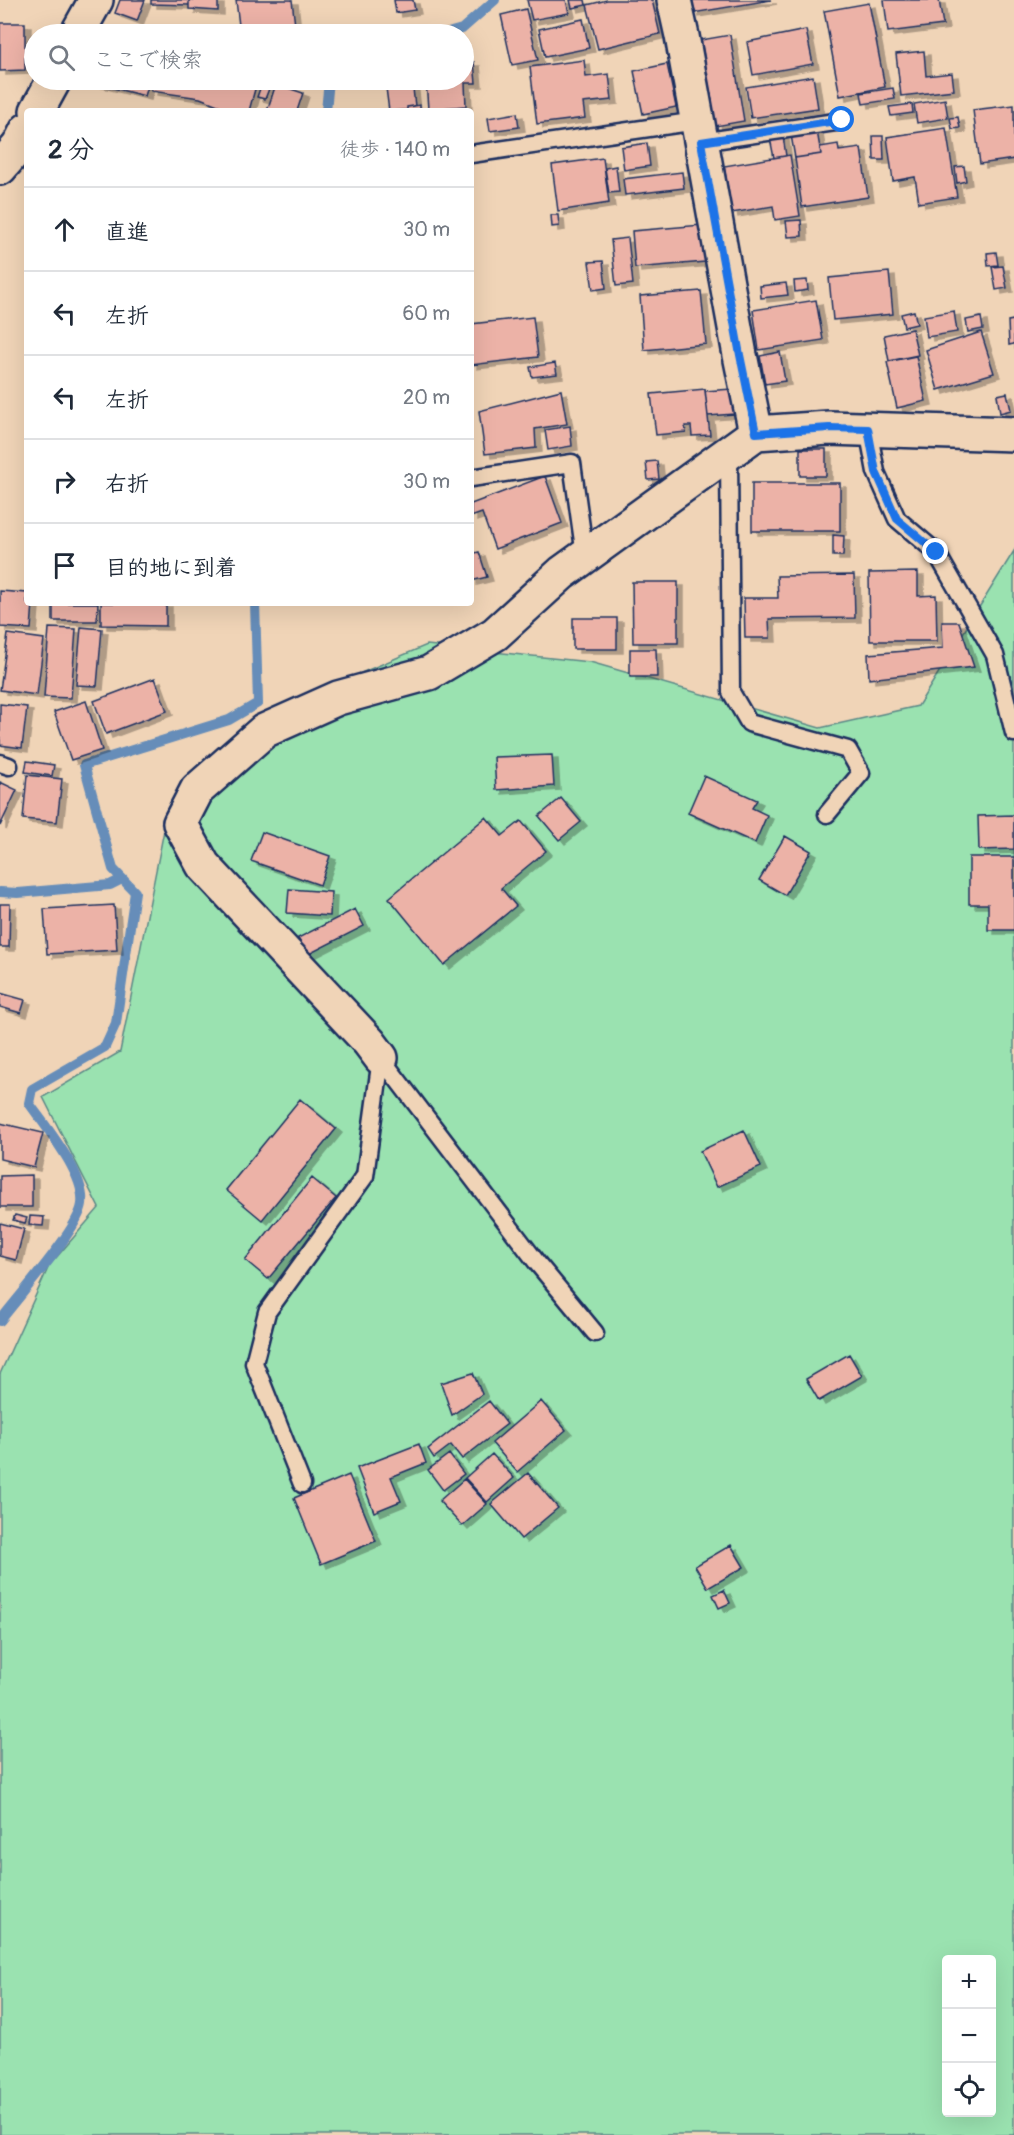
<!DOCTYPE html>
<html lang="ja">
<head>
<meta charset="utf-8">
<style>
	:root { --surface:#fff; --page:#f2f2f3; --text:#1f2937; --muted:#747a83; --line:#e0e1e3 }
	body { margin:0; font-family:Pangolin,"Klee One",sans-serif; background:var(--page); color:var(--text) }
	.controls { position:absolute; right:18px; bottom:18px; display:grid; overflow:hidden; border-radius:6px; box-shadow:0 6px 24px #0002 }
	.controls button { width:54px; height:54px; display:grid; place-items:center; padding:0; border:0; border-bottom:2px solid var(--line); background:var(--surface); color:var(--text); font:30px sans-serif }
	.stop { position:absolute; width:18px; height:18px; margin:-14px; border:4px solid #1a73e8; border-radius:50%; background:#fff }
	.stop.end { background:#1a73e8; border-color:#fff; box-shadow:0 2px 6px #0008 }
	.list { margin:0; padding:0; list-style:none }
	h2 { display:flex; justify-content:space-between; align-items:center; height:78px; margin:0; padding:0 24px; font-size:26px }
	h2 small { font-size:20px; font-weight:400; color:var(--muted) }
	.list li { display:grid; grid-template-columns:39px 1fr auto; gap:18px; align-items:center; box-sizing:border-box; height:84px; padding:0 24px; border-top:2px solid var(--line) }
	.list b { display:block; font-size:22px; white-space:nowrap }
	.list em { font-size:20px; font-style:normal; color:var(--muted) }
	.icon { flex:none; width:33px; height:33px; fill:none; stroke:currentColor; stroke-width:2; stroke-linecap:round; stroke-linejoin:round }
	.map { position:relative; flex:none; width:1014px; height:2135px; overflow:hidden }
	.search { position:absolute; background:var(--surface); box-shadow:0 6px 24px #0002; left:24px; top:24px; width:450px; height:66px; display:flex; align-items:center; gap:15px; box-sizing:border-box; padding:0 21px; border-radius:33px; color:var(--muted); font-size:22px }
	.panel { position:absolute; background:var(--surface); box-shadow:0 6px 24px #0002; left:24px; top:108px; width:450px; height:498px; border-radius:6px }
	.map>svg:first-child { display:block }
</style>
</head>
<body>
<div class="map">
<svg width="1014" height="2135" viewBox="0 0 1014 2135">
	<defs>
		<filter id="shadow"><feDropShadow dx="6" dy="4" stdDeviation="0" flood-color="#0004"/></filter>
	</defs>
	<rect width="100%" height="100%" fill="#f0d4b7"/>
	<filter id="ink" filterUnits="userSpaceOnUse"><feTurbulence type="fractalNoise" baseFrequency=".0167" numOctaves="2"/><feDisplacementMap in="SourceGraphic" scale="12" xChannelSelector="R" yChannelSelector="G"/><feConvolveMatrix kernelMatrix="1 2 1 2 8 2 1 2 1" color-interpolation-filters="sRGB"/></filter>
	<g filter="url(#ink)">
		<path fill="#9ae2b0" stroke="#5a8887" stroke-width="1.5" fill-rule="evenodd" d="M 1014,551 L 1014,2135 L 0,2135 L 0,1374 L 49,1266 L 99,1208 L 43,1097 L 120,1052 L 169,805 L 257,717 L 427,645 L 590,662 L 820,728 L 918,706 ZM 946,1960 L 992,1960 L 992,2112 L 946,2112 Z"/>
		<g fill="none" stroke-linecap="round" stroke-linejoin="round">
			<path stroke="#668db9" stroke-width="10" d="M 360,34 L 369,31 L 403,34
				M 444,34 L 462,29 L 495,0
				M 326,111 L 329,80
				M 0,892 L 18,893 L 110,885 L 122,879
				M 0,1321 C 18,1297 79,1229 82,1204 C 86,1175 45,1126 29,1103 L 32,1089 L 105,1047 L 116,1023 L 135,892 L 113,869 L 84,765 L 229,720 L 258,703 L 255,603"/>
		</g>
		<path fill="#ecb2a7" stroke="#1b2f5e" stroke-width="1.5" filter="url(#shadow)" d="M 120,0 L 145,0 L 137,21 L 115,13 Z
			M 151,0 L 189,0 L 189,5 L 151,4 Z
			M 189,0 L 218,0 L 218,11 L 189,9 Z
			M 236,0 L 292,0 L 296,34 L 240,34 Z
			M 394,0 L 413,0 L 415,10 L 396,13 Z
			M 527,0 L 566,0 L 569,13 L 532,20 Z
			M 570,0 L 585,0 L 586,5 L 572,8 Z
			M 607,0 L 652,0 L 660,34 L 598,49 L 587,5 Z
			M 691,0 L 771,0 L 693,13 Z
			M 884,0 L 939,0 L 943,25 L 888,32 Z
			M 869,3 L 885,87 L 840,96 L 824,11 Z
			M 526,9 L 538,60 L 512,65 L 501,15 Z
			M 583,19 L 589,48 L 545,57 L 539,29 Z
			M 0,23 L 25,23 L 25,70 L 0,71 Z
			M 806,30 L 813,64 L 753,75 L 747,42 Z
			M 730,35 L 744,121 L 716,126 L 701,40 Z
			M 924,51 L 926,76 L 952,73 L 954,90 L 901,96 L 896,54 Z
			M 584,60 L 586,77 L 609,74 L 612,100 L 583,103 L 585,118 L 537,124 L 530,67 Z
			M 464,62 L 474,62 L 476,83 L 465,83 L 466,106 L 428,109 L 426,80 L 464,80 Z
			M 667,64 L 676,107 L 643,114 L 634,71 Z
			M 813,76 L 818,108 L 751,118 L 746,87 Z
			M 93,80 L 150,80 L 145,96 L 93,83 Z
			M 154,80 L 254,80 L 257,82 L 249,111 L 233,111 L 200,98 L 151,91 Z
			M 263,80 L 272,81 L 265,99 L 257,97 Z
			M 385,80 L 412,80 L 415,106 L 407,107 L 407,110 L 389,111 Z
			M 276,84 L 303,93 L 297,111 L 267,111 Z
			M 893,88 L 895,99 L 863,104 L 861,93 Z
			M 945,99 L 948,118 L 917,123 L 914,104 Z
			M 912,104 L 913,113 L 891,116 L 889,107 Z
			M 420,105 L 420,111 L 407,111 L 407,107 Z
			M 1014,105 L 1014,159 L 980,164 L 973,110 Z
			M 517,113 L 519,127 L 490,131 L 488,118 Z
			M 958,117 L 960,128 L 952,129 L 950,118 Z
			M 946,128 L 957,197 L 919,203 L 915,177 L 893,181 L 887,137 Z
			M 817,131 L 821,154 L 795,158 L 791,135 Z
			M 783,136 L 786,156 L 774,158 L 770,138 Z
			M 873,136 L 883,136 L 884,160 L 874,160 Z
			M 647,143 L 650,166 L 624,170 L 621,147 Z
			M 838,144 L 839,151 L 861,148 L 868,197 L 802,207 L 795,158 L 821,154 L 820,147 Z
			M 790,155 L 800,216 L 775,220 L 773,206 L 732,213 L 724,166 Z
			M 603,158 L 609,203 L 558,211 L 552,165 Z
			M 616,166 L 619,192 L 609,193 L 605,168 Z
			M 964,166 L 966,181 L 957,183 L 955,167 Z
			M 682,172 L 684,188 L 625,195 L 623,179 Z
			M 551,215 L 558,215 L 559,226 L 552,227 Z
			M 801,220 L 802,236 L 788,237 L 786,221 Z
			M 702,225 L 705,262 L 635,268 L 632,231 Z
			M 628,238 L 633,284 L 616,286 L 611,240 Z
			M 996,252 L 998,265 L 988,266 L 987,253 Z
			M 603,261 L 606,288 L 593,290 L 589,262 Z
			M 1003,266 L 1007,288 L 996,290 L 992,267 Z
			M 889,272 L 893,314 L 833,320 L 829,278 Z
			M 807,280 L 808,290 L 795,292 L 794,281 Z
			M 786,283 L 788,295 L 761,298 L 760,286 Z
			M 701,291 L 706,344 L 644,350 L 640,296 Z
			M 816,300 L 823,340 L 759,350 L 753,310 Z
			M 914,311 L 917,324 L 904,327 L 901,314 Z
			M 954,311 L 957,332 L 927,337 L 924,316 Z
			M 533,317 L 538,357 L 471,365 L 471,324 Z
			M 981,317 L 983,329 L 968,332 L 966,320 Z
			M 1014,320 L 1014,344 L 1009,345 L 1008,321 Z
			M 912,329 L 918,355 L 889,361 L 884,335 Z
			M 981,332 L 994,373 L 938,390 L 926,350 Z
			M 780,352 L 785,381 L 765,384 L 760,356 Z
			M 916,356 L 926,401 L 897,408 L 887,362 Z
			M 555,363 L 557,374 L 532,377 L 530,367 Z
			M 705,389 L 710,435 L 692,436 L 691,426 L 685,426 L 686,432 L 656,435 L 651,394 Z
			M 732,389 L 734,414 L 708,416 L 705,391 Z
			M 561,390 L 567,424 L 535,429 L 536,448 L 485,454 L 479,411 Z
			M 1007,393 L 1011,410 L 1000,413 L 997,395 Z
			M 570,426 L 572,446 L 548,450 L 545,430 Z
			M 800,449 L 826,449 L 826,476 L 800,476 Z
			M 657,461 L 659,479 L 648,480 L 646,462 Z
			M 545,476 L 562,523 L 495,549 L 482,513 L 471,517 L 471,504 Z
			M 752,483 L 840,483 L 840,531 L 752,531 Z
			M 833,535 L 844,536 L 843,556 L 833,556 Z
			M 479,552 L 487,577 L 471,581 L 471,554 Z
			M 918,572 L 918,596 L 936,595 L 937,641 L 870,641 L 869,573 Z
			M 854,575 L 855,618 L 769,619 L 770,638 L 745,638 L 744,598 L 778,598 L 777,576 Z
			M 632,582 L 678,582 L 678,643 L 633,643 Z
			M 0,591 L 27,593 L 27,603 L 33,603 L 31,629 L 0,627 Z
			M 53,603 L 98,603 L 97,621 L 53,621 Z
			M 101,603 L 166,603 L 166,626 L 101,625 Z
			M 573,618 L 617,618 L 617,649 L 573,649 Z
			M 942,622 L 959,622 L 974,667 L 869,679 L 868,654 L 943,648 Z
			M 81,627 L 102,629 L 97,686 L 76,685 Z
			M 49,628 L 76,629 L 71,698 L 44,697 Z
			M 8,634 L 44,639 L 37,695 L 0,690 Z
			M 630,649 L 656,649 L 657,677 L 630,677 Z
			M 155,678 L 167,711 L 106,734 L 94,701 Z
			M 86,701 L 102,750 L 71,760 L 54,712 Z
			M 0,704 L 27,707 L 22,748 L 0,745 Z
			M 552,755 L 554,786 L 496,790 L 494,757 Z
			M 27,761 L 54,765 L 52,776 L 25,772 Z
			M 27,775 L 62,779 L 57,822 L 23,819 Z
			M 704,776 L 757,800 L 752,808 L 767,815 L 755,843 L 688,813 Z
			M 0,782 L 17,790 L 0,826 Z
			M 561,798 L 581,822 L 559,840 L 539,816 Z
			M 1014,815 L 1014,849 L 979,850 L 978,816 Z
			M 486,817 L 502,836 L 521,821 L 546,851 L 501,888 L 516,906 L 444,965 L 389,898 Z
			M 262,832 L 330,856 L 320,885 L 251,861 Z
			M 785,836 L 811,851 L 785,895 L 759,880 Z
			M 969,857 L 1014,857 L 1014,930 L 988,930 L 988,904 L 969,904 Z
			M 289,889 L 331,892 L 330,916 L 287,913 Z
			M 0,904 L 10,904 L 9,947 L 0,947 Z
			M 114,905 L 117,950 L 47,954 L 44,909 Z
			M 355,909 L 364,926 L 307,955 L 298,938 Z
			M 0,993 L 25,1000 L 21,1013 L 0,1007 Z
			M 300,1099 L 336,1129 L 262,1220 L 226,1190 Z
			M 0,1123 L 43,1133 L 34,1167 L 0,1159 Z
			M 744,1130 L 761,1167 L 717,1187 L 700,1151 Z
			M 32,1175 L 32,1207 L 0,1207 L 0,1176 Z
			M 312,1178 L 336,1198 L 268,1279 L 245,1260 Z
			M 15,1215 L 27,1218 L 25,1223 L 13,1220 Z
			M 30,1216 L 44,1217 L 43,1226 L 29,1225 Z
			M 0,1223 L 24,1229 L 16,1260 L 0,1256 Z
			M 849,1354 L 862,1376 L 819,1401 L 806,1379 Z
			M 473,1373 L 482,1394 L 452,1415 L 441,1383 Z
			M 489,1401 L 507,1424 L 462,1459 L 451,1445 L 434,1458 L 428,1449 Z
			M 541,1401 L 566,1430 L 517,1472 L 492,1443 Z
			M 419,1444 L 426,1463 L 391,1477 L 401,1501 L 374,1512 L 357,1468 Z
			M 449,1454 L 464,1474 L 443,1490 L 428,1470 Z
			M 492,1454 L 514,1478 L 487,1502 L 465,1478 Z
			M 528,1473 L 558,1508 L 521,1539 L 491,1504 Z
			M 349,1475 L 376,1541 L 321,1564 L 294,1498 Z
			M 464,1479 L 487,1504 L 462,1526 L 439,1501 Z
			M 731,1545 L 744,1567 L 708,1588 L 695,1566 Z
			M 724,1590 L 730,1603 L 719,1608 L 713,1595 Z"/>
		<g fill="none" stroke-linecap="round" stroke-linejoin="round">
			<defs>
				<path id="service" d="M 701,142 L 842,121
					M 471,154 L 697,121
					M 868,429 L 876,472 L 897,519 L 936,552 L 995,655 L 1014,733
					M 729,453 L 731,692 L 749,723 L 848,750 L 861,773 L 827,814
					M 471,478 L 572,463 L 585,556
					M 0,763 L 9,766
					M 381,1058 L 538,1264 L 595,1333
					M 302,1484 L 254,1363 L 267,1312 L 365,1176 L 381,1058"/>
				<path id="minor" d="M 77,34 L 96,0
					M 37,111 L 54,80
					M 0,168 L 19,146 L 27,130
					M 756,433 L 829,428 L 1014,434
					M 381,1058 L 369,1042 L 203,865 L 180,823 L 197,790 L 264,731 L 338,698 L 429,673 L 495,634 L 562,573 L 756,433 L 740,355 L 682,36 L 674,0"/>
			</defs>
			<use href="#service" stroke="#1b2f5e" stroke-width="21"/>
			<use href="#minor" stroke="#1b2f5e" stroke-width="38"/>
			<use href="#service" stroke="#f0d4b7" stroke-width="16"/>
			<use href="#minor" stroke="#f0d4b7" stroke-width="33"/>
		</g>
	</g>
	<g fill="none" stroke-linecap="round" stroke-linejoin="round" filter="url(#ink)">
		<path stroke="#1a73e8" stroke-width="8" d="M 842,120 L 701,142 L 740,355 L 756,433 L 829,428 L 868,429 L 876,472 L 897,519 L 936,552"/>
	</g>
</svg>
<div class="controls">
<button>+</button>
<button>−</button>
<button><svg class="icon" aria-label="locate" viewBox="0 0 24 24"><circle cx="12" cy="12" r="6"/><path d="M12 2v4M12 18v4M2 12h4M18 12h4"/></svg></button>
</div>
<div class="stop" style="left:842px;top:120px"></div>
<div class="stop end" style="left:936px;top:552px"></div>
<div class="search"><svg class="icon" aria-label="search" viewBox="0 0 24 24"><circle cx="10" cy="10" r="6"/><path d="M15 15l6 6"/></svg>ここで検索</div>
<section class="panel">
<h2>2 分<small>徒歩 · 140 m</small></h2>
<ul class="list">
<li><svg class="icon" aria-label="ahead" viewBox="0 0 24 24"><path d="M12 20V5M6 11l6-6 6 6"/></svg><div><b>直進</b></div><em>30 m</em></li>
<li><svg class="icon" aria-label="left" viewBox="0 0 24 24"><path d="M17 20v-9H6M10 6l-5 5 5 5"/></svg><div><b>左折</b></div><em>60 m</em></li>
<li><svg class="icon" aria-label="left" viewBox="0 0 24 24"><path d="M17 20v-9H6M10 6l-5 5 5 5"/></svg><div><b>左折</b></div><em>20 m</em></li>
<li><svg class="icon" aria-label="right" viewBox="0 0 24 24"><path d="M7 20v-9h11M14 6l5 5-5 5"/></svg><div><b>右折</b></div><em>30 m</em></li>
<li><svg class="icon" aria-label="arrive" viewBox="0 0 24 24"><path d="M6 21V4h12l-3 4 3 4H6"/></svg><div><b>目的地に到着</b></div></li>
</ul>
</section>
</div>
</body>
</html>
